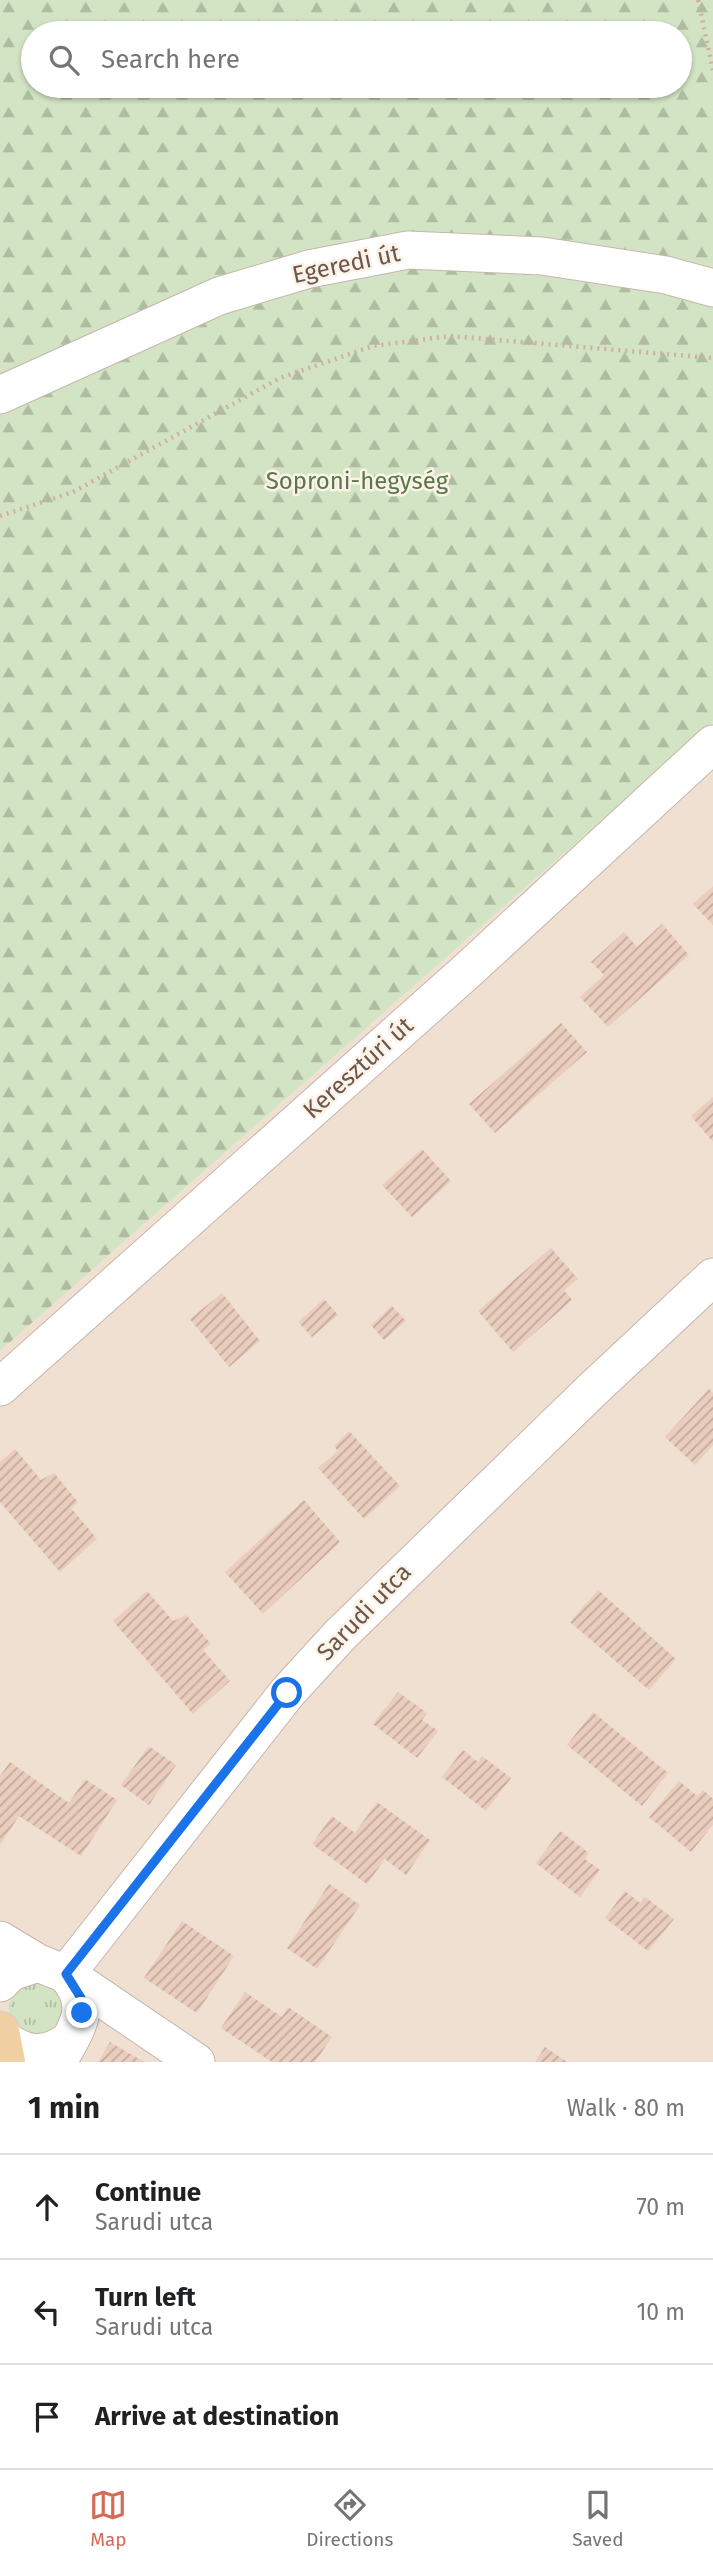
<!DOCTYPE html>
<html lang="en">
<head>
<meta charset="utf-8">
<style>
	:root { --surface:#fff; --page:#f6f6f6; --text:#202124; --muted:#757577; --line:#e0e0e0; --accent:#d46b56 }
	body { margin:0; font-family:"Fira Sans",sans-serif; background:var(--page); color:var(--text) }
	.stop { position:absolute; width:21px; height:21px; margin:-16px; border:5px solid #1a73e8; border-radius:50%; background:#fff }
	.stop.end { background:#1a73e8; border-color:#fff; box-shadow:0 2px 7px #0008 }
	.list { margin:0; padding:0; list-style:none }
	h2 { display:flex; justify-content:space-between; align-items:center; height:91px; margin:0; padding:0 28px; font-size:30px }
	h2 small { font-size:23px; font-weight:400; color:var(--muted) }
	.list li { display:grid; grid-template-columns:46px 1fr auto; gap:21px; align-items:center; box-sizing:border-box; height:105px; padding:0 28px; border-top:2px solid var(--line) }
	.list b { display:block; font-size:26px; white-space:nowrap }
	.list p { margin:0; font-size:23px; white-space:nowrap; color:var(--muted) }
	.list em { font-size:23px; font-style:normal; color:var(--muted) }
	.icon { flex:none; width:38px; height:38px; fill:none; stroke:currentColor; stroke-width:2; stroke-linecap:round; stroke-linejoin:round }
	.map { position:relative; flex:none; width:713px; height:2062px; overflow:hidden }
	.search { position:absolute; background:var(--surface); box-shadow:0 2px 5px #0004; left:21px; right:21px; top:21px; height:77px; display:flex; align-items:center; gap:18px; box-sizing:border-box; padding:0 24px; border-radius:38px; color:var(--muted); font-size:26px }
	.sheet { height:406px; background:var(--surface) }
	nav { display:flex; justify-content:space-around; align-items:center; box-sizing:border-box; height:98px; border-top:2px solid var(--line); background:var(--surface); font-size:19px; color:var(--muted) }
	nav a { display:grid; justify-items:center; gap:4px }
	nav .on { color:var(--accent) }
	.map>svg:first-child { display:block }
</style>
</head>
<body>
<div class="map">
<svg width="713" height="2062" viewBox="0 0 713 2062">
	<defs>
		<pattern id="grass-tufts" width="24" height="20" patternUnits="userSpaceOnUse" patternTransform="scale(1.75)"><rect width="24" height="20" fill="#d2e4c3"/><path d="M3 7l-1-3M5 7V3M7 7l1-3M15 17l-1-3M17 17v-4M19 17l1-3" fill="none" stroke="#afbca1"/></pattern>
		<pattern id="forest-firs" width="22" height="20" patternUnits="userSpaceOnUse" patternTransform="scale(1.75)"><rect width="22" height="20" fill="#d2e4c3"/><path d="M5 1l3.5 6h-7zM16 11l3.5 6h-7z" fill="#afbca1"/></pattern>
		<pattern id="building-hatch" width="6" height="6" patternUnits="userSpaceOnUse" patternTransform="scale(1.75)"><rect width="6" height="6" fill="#eacdbd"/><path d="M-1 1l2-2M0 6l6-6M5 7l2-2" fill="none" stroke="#c2a99c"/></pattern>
	</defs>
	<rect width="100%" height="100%" fill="#f9efe2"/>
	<path fill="#efe0d2" d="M 713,722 L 713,2062 L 0,2062 L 0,1351 Z"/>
	<path fill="url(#grass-tufts)" d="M9 2009a28 28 0 1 1 56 0a28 28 0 1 1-56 0Z"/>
	<path fill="url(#forest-firs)" fill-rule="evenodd" d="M 0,0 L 713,0 L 713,722 L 0,1351 ZM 33,33 L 680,33 L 680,86 L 33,86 Z"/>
	<path fill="url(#building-hatch)" d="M 713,886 L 713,925 L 693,904 Z
		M 662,924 L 689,955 L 608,1027 L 580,997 L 604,975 L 591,962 L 624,932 L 637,947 Z
		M 561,1023 L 587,1052 L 495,1133 L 469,1104 Z
		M 713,1097 L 713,1142 L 691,1116 Z
		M 422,1149 L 451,1181 L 412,1217 L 382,1185 Z
		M 551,1248 L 578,1279 L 564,1290 L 572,1300 L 513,1352 L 478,1311 Z
		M 222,1293 L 260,1341 L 229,1367 L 190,1319 Z
		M 324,1299 L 338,1315 L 312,1337 L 298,1322 Z
		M 392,1306 L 406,1321 L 384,1340 L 371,1325 Z
		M 709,1389 L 713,1393 L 713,1445 L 695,1465 L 665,1437 Z
		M 349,1431 L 400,1486 L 364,1519 L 318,1468 L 338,1451 L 334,1446 Z
		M 15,1449 L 41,1480 L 54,1473 L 78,1502 L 71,1508 L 97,1539 L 60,1572 L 0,1502 L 0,1462 Z
		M 304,1500 L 340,1542 L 263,1614 L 225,1572 Z
		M 598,1590 L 676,1659 L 649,1690 L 570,1622 Z
		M 147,1591 L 173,1621 L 186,1615 L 211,1644 L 203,1650 L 230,1681 L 193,1714 L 113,1621 Z
		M 398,1692 L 427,1713 L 422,1720 L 438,1731 L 417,1758 L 373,1724 Z
		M 593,1712 L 668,1773 L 642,1806 L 567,1745 Z
		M 149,1746 L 176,1765 L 149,1805 L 121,1785 Z
		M 463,1750 L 478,1762 L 482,1756 L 511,1778 L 486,1811 L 442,1777 Z
		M 10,1762 L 69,1803 L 85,1779 L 117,1800 L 81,1856 L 19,1816 L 0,1845 L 0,1776 Z
		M 679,1781 L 697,1796 L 703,1790 L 713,1799 L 713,1825 L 691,1852 L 649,1817 Z
		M 377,1802 L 430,1840 L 406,1875 L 385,1859 L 367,1884 L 312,1844 L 332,1816 L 355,1833 Z
		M 560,1831 L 589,1853 L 585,1859 L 600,1870 L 580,1897 L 536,1863 Z
		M 329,1884 L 360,1905 L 317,1969 L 287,1948 Z
		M 625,1891 L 640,1903 L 645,1897 L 674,1919 L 648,1951 L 605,1918 Z
		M 182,1921 L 234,1956 L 197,2013 L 144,1978 Z
		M 245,1992 L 282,2017 L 288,2007 L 332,2037 L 315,2062 L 272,2062 L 221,2028 Z
		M 110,2042 L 144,2062 L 98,2062 Z
		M 545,2047 L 567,2062 L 535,2062 Z"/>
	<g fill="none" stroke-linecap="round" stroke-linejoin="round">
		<defs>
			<path id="minor" d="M 0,395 L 219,296 L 309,269 L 408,250 L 542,256 L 666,275 L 713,288
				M 0,1387 L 468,970 L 713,744
				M 0,1940 L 38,1963 L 66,1974 L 196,2062
				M 66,1974 L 287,1693 L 340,1635 L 592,1390 L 713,1277
				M 0,1983 L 11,1972 L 38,1963
				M 3,2038 C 25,2057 47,2057 70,2040
				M 58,2062 C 76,2028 95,2008 66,1974"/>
			<path id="major" d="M 0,2031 L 6,2062"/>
		</defs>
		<use href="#minor" stroke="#c7b6ab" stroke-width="39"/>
		<use href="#major" stroke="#d6d0cd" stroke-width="41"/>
		<path stroke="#cfb0a1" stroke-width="4.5" stroke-dasharray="2 5" stroke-linecap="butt" d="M 698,0 L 713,70
			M 0,516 L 73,492 L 280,378 L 373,346 L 450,336 L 713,358"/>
		<use href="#minor" stroke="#fff" stroke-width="37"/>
		<use href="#major" stroke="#f0cfa2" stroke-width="38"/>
	</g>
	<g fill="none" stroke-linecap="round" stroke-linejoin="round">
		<path stroke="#1a73e8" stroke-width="9" d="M 82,2013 L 81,1998 L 66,1974 L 287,1693"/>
	</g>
	<g text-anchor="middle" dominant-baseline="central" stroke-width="5" stroke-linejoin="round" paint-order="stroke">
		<g font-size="24" fill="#6d564c" stroke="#fcf3e8">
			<text transform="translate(346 264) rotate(-12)">Egeredi út</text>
			<text transform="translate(358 1068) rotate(-42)">Keresztúri út</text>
			<text transform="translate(364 1612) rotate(-46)">Sarudi utca</text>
		</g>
		<g font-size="24" fill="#597749" stroke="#fcf3e8">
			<text x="357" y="481">Soproni-hegység</text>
		</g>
	</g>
</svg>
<div class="stop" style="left:287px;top:1693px"></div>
<div class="stop end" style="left:82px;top:2013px"></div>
<div class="search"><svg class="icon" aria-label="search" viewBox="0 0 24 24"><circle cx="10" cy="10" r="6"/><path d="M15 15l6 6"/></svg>Search here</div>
</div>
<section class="sheet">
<h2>1 min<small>Walk · 80 m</small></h2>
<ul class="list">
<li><svg class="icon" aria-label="ahead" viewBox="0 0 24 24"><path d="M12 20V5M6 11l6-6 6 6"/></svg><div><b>Continue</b><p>Sarudi utca</p></div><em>70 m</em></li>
<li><svg class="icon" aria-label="left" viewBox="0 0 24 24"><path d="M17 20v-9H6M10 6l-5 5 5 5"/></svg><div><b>Turn left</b><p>Sarudi utca</p></div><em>10 m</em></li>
<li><svg class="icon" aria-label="arrive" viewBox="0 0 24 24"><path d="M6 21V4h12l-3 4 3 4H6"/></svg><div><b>Arrive at destination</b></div></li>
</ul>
</section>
<nav>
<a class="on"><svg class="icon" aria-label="map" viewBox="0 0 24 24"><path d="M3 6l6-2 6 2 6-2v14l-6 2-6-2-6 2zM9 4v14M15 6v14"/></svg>Map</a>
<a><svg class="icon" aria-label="directions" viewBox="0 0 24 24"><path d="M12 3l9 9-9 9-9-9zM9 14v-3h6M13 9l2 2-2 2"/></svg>Directions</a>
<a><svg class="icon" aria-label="saved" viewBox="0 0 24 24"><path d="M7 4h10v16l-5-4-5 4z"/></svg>Saved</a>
</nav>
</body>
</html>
